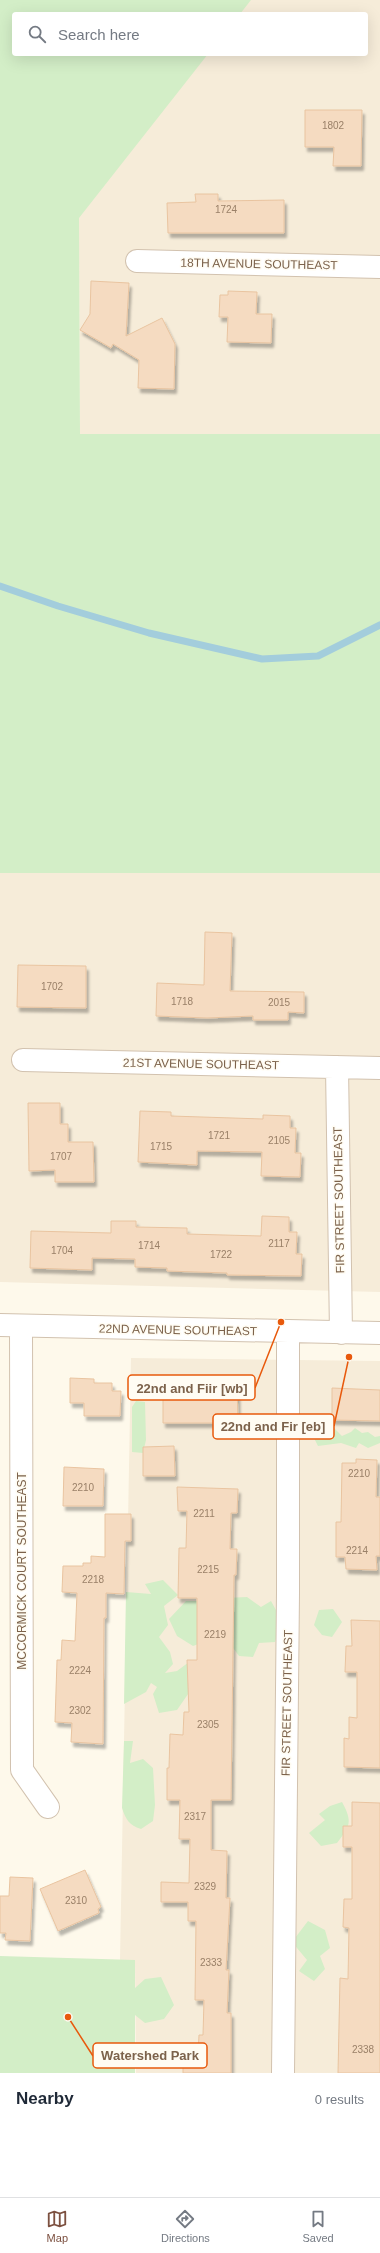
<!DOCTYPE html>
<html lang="en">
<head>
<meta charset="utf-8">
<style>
	:root { --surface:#fff; --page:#f6f6f7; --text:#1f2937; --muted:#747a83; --line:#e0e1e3; --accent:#7c5040 }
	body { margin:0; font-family:Arial,sans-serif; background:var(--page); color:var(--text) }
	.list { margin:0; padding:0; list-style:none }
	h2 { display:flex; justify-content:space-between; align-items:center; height:52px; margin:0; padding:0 16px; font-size:17px }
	h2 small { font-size:13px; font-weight:400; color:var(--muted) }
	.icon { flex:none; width:22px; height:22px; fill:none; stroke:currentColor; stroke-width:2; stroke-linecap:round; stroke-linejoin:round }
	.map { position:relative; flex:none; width:380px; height:2073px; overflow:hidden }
	.search { position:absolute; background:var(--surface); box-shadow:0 4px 16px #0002; left:12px; right:12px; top:12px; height:44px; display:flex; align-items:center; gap:10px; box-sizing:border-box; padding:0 14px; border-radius:4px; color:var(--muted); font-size:15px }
	.sheet { height:124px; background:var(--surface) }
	nav { display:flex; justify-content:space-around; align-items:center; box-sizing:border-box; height:56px; border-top:1px solid var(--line); background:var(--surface); font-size:11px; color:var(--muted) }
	nav a { display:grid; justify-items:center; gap:2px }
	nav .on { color:var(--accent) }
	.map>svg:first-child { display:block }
</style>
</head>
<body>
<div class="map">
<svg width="380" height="2073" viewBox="0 0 380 2073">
	<defs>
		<filter id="shadow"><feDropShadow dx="2.5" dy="4.5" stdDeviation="1" flood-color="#0004"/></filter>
	</defs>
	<rect width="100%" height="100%" fill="#fef9eb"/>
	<path fill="#f6ecd9" d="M 78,0 L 380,0 L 380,434 L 80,434 L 78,54 L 366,54 L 366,14 L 78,14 Z
		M 0,873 L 380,873 L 380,1292 L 0,1282 Z
		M 131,1358 L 380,1361 L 380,2073 L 136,2073 L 135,1961 L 120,1960 Z"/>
	<path fill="#d3eec7" d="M 0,0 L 251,0 L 240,14 L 14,14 L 14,54 L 208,54 L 79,218 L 80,434 L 380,434 L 380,873 L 0,873 Z
		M 136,1401 L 145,1402 L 146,1440 L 143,1453 L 132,1452 L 132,1407 Z
		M 314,1424 L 323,1429 L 331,1425 L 342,1436 L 351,1432 L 355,1428 L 362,1433 L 368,1432 L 375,1437 L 380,1436 L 380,1443 L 368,1448 L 359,1443 L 356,1448 L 341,1443 L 318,1446 L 312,1434 Z
		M 163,1580 L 178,1595 L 164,1606 L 168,1625 L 159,1637 L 170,1652 L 173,1664 L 165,1673 L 177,1671 L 189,1662 L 195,1684 L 177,1710 L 159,1713 L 153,1694 L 157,1687 L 151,1683 L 146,1692 L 124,1704 L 126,1592 L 151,1594 L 145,1584 Z
		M 247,1597 L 261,1607 L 271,1601 L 282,1621 L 275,1642 L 259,1643 L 253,1657 L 239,1656 L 228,1641 L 226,1598 Z
		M 186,1601 L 206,1601 L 212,1639 L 193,1646 L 177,1636 L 169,1619 Z
		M 333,1609 L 342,1622 L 332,1637 L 322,1635 L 314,1625 L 319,1610 Z
		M 124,1741 L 133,1741 L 130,1763 L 143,1759 L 153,1768 L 155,1805 L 153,1821 L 141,1829 C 129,1825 126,1820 122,1808 Z
		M 342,1802 C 353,1822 350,1826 337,1843 L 321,1846 L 309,1833 L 325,1820 L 319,1814 L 330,1806 Z
		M 308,1921 L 325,1930 L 330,1948 L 320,1956 L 325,1969 L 314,1981 L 299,1971 L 307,1960 L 292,1942 Z
		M 0,1956 L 135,1960 L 135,1988 L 145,1979 L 161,1977 L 174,2005 L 164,2019 L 145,2023 L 135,2015 L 135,2073 L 0,2073 Z"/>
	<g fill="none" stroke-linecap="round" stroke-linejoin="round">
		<path stroke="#a3cddc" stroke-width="7" d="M 0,586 L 58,606 L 149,633 L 262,659 L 318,656 L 380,625"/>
	</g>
	<path fill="#f5dbc1" stroke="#e9c4a0" filter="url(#shadow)" d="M 305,110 L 362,110 L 361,166 L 333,166 L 334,147 L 305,147 Z
		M 195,194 L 218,194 L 218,201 L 284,200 L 284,233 L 168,233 L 167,203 L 196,202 Z
		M 91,281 L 129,283 L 126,336 L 162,318 L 175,344 L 174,389 L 138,388 L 139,360 L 113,344 L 111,348 L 80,330 L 90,314 Z
		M 228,291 L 257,292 L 256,314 L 272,314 L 271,343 L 227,342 L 228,317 L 219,317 L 220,295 L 228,295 Z
		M 205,932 L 232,933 L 230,991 L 304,992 L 304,1013 L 288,1012 L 288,1020 L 253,1020 L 253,1016 L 207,1018 L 156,1016 L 157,983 L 204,985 Z
		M 18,965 L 86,966 L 86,1008 L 17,1007 Z
		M 28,1103 L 60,1103 L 60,1124 L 68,1124 L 68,1142 L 93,1142 L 94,1182 L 55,1182 L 55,1170 L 29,1171 Z
		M 140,1111 L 171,1112 L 171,1116 L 263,1119 L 263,1115 L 290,1116 L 290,1128 L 296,1128 L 295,1153 L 301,1153 L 300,1177 L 261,1176 L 262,1152 L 197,1151 L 197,1165 L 138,1162 Z
		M 262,1216 L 289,1217 L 289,1232 L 297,1232 L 296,1254 L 302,1254 L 301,1276 L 227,1275 L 227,1273 L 167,1271 L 167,1268 L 135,1267 L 135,1259 L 92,1258 L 92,1270 L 30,1268 L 31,1231 L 111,1233 L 111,1221 L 136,1221 L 136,1227 L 187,1228 L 187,1234 L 261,1236 Z
		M 70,1378 L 94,1379 L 94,1383 L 112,1383 L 112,1391 L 121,1391 L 120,1416 L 84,1416 L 84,1403 L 70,1403 Z
		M 217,1383 L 237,1383 L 238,1423 L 163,1423 L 163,1391 L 217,1391 Z
		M 332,1388 L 380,1390 L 380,1421 L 332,1420 Z
		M 174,1446 L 175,1476 L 143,1476 L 143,1447 Z
		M 356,1459 L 377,1460 L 376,1497 L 380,1497 L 380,1556 L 376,1556 L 377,1570 L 346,1569 L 345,1557 L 336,1557 L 336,1522 L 341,1522 L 342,1463 L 356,1463 Z
		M 64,1467 L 104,1469 L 103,1506 L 63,1506 Z
		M 177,1487 L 238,1489 L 237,1513 L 231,1513 L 230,1549 L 237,1549 L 236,1575 L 234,1575 L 231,1800 L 211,1800 L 211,1850 L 227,1851 L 226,1898 L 230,1898 L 226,1970 L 229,1970 L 227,2013 L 231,2013 L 231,2073 L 183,2073 L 183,2055 L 198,2055 L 199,2035 L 203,2035 L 204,2000 L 195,2000 L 196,1921 L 188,1921 L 188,1902 L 161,1902 L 161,1882 L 189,1883 L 190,1839 L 179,1839 L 180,1800 L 167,1800 L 167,1768 L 169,1768 L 170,1734 L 183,1735 L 184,1712 L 189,1712 L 187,1660 L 197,1660 L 197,1598 L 178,1598 L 179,1548 L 186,1548 L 187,1511 L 178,1511 Z
		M 105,1514 L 131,1514 L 131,1541 L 125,1541 L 124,1594 L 106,1593 L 106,1618 L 104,1618 L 103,1744 L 71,1742 L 72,1723 L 55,1722 L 57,1660 L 61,1660 L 62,1640 L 75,1641 L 77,1593 L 62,1592 L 63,1566 L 83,1566 L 83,1563 L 91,1563 L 91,1556 L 105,1557 Z
		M 351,1620 L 380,1621 L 380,1768 L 344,1767 L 344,1738 L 349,1739 L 349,1717 L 357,1718 L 357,1672 L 345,1672 L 346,1646 L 352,1646 Z
		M 352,1802 L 380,1803 L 380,2073 L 338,2073 L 340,1978 L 348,1979 L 349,1928 L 343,1927 L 344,1899 L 352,1899 L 352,1847 L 343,1847 L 343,1826 L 352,1826 Z
		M 85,1870 L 101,1907 L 98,1909 L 99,1913 L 58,1931 L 40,1889 Z
		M 10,1877 L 33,1878 L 30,1941 L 5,1940 L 6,1933 L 0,1933 L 0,1896 L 9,1896 Z"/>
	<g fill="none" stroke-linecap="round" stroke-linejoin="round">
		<defs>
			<path id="minor" d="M 137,261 L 380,267
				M 23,1060 L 380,1068
				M 337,1067 L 341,1333
				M 0,1325 L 380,1333
				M 21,1326 L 22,1770 L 48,1807
				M 283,2073 L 288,1593 L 288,1332"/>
		</defs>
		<use href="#minor" stroke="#d2c2af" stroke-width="24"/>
		<use href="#minor" stroke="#fff" stroke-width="22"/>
	</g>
	<g text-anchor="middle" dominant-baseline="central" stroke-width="3" stroke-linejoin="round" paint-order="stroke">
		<g font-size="10" fill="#9a8068">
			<text x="333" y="125">1802</text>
			<text x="226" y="209">1724</text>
			<text x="52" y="986">1702</text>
			<text x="182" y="1001">1718</text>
			<text x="279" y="1002">2015</text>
			<text x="219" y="1135">1721</text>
			<text x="279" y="1140">2105</text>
			<text x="161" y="1146">1715</text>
			<text x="61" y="1156">1707</text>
			<text x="279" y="1243">2117</text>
			<text x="149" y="1245">1714</text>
			<text x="62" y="1250">1704</text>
			<text x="221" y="1254">1722</text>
			<text x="359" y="1473">2210</text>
			<text x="83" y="1487">2210</text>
			<text x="204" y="1513">2211</text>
			<text x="357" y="1550">2214</text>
			<text x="208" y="1569">2215</text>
			<text x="93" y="1579">2218</text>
			<text x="215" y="1634">2219</text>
			<text x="80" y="1670">2224</text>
			<text x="80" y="1710">2302</text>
			<text x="208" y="1724">2305</text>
			<text x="195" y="1816">2317</text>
			<text x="205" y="1886">2329</text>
			<text x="76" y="1900">2310</text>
			<text x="211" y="1962">2333</text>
			<text x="363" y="2049">2338</text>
		</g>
		<g font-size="12" fill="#7c624b" stroke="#fffcf3">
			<text transform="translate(259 264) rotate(1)">18TH AVENUE SOUTHEAST</text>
			<text transform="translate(201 1064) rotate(1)">21ST AVENUE SOUTHEAST</text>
			<text transform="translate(339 1200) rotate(-91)">FIR STREET SOUTHEAST</text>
			<text transform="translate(178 1330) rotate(1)">22ND AVENUE SOUTHEAST</text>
			<text transform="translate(22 1571) rotate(-90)">MCCORMICK COURT SOUTHEAST</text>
			<text transform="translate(287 1703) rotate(-89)">FIR STREET SOUTHEAST</text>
		</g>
	</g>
	<path fill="none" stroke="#e8590c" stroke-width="1.5" d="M281 1322L255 1388M349 1357L334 1426M68 2017L93 2056"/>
	<g fill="#e8590c" stroke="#fffcf3" stroke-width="1.5">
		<circle cx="281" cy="1322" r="4"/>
		<circle cx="349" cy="1357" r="4"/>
		<circle cx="68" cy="2017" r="4"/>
	</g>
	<g fill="#fffcf3" stroke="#e8590c" stroke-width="1.5">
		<rect x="128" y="1375" width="127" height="25" rx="4"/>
		<rect x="213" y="1414" width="121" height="25" rx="4"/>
		<rect x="93" y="2043" width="114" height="25" rx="4"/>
	</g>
	<g font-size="13" text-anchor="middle" font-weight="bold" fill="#7c624b">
		<text x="192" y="1393">22nd and Fiir [wb]</text>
		<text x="273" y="1431">22nd and Fir [eb]</text>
		<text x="150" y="2060">Watershed Park</text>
	</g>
</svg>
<div class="search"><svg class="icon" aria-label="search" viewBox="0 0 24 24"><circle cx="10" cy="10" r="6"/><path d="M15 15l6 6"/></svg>Search here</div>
</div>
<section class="sheet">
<h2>Nearby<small>0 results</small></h2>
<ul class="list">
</ul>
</section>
<nav>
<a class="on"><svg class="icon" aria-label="map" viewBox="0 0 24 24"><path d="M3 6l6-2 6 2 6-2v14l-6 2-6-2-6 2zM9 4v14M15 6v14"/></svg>Map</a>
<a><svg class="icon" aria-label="directions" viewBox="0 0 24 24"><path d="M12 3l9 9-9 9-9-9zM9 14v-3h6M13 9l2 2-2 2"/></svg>Directions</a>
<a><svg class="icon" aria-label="saved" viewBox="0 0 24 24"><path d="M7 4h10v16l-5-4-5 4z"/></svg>Saved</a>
</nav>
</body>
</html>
